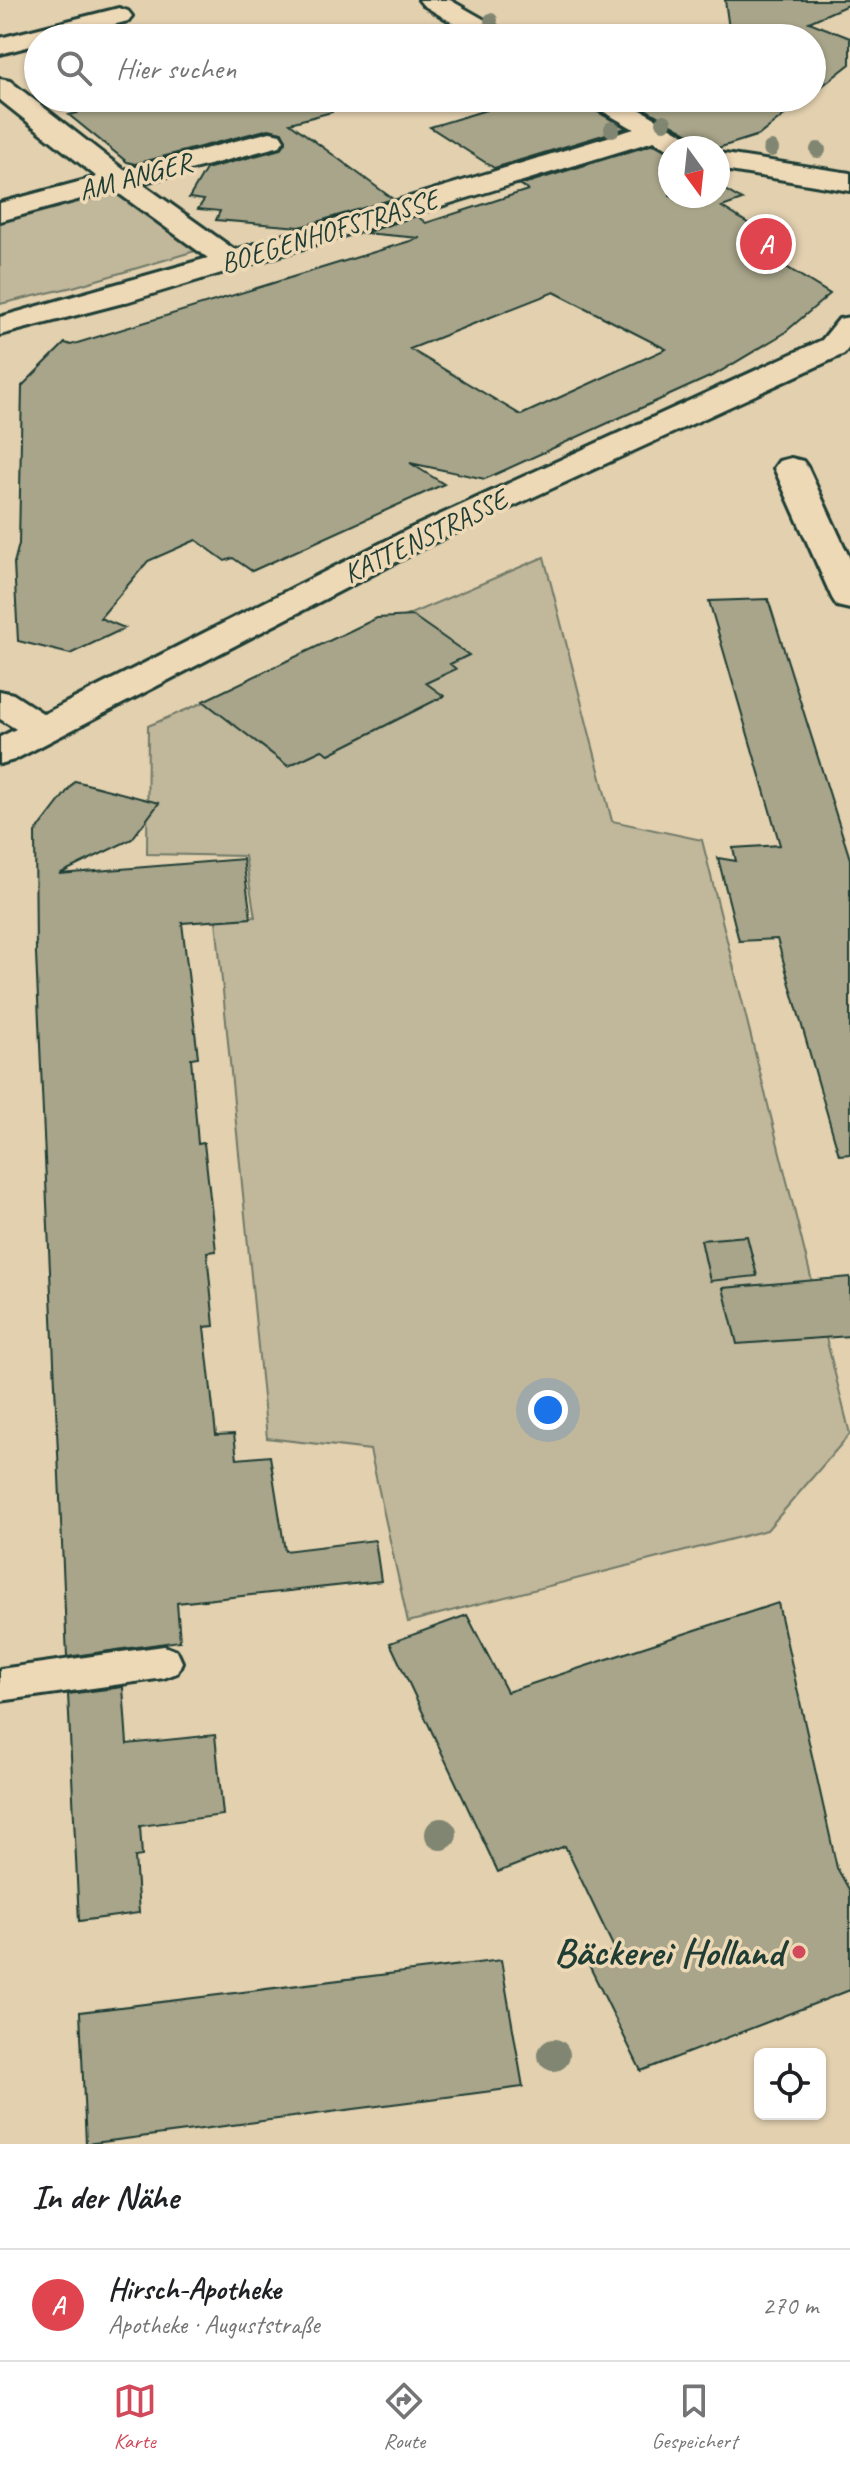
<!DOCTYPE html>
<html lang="de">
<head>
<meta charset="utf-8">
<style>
	:root { --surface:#fff; --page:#f2f2f2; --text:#202124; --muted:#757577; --line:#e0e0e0; --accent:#d1495b }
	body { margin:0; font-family:Caveat,sans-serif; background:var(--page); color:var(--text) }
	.controls { position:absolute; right:24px; bottom:24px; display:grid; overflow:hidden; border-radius:12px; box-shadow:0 2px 6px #0004 }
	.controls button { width:72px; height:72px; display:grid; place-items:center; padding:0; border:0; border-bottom:2px solid var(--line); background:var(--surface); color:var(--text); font:40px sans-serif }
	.compass { position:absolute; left:658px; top:136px; width:72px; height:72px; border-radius:50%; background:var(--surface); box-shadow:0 2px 6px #0004; rotate:165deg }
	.you { position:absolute; left:548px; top:1410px; width:28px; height:28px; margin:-20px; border:6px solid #fff; border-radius:50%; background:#1a73e8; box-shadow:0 0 0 12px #1a73e833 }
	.badge { display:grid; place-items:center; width:52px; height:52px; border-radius:50%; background:var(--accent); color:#fff; font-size:26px; font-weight:700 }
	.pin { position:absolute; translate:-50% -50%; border:4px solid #fff; box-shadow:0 2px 8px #0006 }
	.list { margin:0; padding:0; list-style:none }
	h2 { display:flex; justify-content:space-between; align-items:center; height:104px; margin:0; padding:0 32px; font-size:34px }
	h2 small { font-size:26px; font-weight:400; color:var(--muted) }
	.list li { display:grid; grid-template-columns:52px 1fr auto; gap:24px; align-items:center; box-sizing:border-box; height:112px; padding:0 32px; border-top:2px solid var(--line) }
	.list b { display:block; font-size:30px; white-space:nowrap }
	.list p { margin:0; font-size:26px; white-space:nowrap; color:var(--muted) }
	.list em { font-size:26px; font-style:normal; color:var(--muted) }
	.icon { flex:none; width:44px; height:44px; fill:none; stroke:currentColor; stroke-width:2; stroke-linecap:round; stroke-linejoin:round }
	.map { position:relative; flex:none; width:850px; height:2144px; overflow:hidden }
	.search { position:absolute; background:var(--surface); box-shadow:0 2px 6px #0004; left:24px; right:24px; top:24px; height:88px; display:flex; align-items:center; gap:20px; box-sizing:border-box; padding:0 28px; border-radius:44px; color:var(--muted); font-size:30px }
	.sheet { height:216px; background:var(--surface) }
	nav { display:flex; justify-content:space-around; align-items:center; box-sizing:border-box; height:112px; border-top:2px solid var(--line); background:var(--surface); font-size:22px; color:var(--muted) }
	nav a { display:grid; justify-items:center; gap:4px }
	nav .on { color:var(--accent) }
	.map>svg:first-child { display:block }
</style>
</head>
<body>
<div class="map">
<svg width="850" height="2144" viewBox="0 0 850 2144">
	<rect width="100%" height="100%" fill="#e2d0af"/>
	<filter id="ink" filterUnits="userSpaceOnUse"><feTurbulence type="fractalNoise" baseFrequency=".0125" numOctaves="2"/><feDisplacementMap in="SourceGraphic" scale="16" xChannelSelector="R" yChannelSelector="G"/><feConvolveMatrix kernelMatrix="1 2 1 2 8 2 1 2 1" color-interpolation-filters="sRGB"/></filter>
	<g filter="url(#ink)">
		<path fill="#c1b79b" stroke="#707a68" stroke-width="2" d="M 97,190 L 119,193 L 195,251 L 73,287 L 0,304 L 0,217 Z
			M 544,557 L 612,821 L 702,840 L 850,1434 L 767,1530 L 408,1622 L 370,1450 L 267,1438 L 216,920 L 255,917 L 245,856 L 147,854 L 148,726 Z"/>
		<path fill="#a8a58a" stroke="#1f3d34" stroke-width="2" fill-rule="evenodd" d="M 725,0 L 850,0 L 850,4 L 809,22 L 850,38 L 850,64 L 812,94 L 812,38 L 724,38 L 730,36 Z
			M 57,98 L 331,98 L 332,112 L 290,123 L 393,199 L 300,227 L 216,220 L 220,211 L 198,209 L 204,200 L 189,198 L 206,169 L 281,149 L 286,142 L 282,132 L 269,129 L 135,164 L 127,162 L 69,115 L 77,113 Z
			M 526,98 L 583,98 L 589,107 L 626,128 L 494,168 L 430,127 Z
			M 626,98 L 806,98 L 759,135 L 718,148 L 704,148 L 698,139 Z
			M 654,144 L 670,153 L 670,196 L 718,196 L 718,186 L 742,200 L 722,207 L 767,235 L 746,242 L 830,294 L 783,334 L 716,374 L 485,479 L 410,463 L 444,484 L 252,571 L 233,558 L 225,561 L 196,540 L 148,561 L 100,618 L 125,628 L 70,654 L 18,641 L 14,563 L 19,544 L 22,386 L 65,343 L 71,345 L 420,238 L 364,233 L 417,216 L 426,223 L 528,190 L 520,185 ZM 554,292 L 666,349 L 521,415 L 410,349 Z
			M 768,599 L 850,859 L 850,1154 L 839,1155 L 777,939 L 739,941 L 718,858 L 736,861 L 733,848 L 780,845 L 709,601 Z
			M 413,616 L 469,655 L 450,664 L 456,669 L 426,683 L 444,696 L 329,754 L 322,750 L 288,766 L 203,701 L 377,618 Z
			M 75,781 L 159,803 L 132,839 L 59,874 L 243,859 L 251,918 L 182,923 L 198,1057 L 191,1058 L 198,1144 L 204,1143 L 216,1251 L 207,1252 L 214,1326 L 204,1327 L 216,1435 L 234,1434 L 237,1459 L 270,1456 L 285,1551 L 375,1540 L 381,1581 L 177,1603 L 180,1641 L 67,1657 L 36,954 L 35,833 Z
			M 747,1236 L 757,1276 L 710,1281 L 701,1240 Z
			M 850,1277 L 850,1336 L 737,1344 L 723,1288 Z
			M 778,1603 L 837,1868 L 850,1891 L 850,1990 L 641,2071 L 587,1961 L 615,1950 L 565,1846 L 498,1872 L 390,1643 L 467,1615 L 507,1692 Z
			M 123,1687 L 127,1744 L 215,1735 L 223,1815 L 140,1826 L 142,1856 L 135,1857 L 139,1913 L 79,1921 L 68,1694 Z
			M 501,1960 L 523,2087 L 86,2144 L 80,2012 Z"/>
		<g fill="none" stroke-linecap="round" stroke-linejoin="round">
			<defs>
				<path id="service" d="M 164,1646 L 177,1651 L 182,1662 L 177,1673 L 164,1678 L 0,1701 L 0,1669 Z"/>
				<path id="minor" d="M 419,0 L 450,0 L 506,32 L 510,38 L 478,38 L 423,5 Z
					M 119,8 L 128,11 L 132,16 L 128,21 L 63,38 L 38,38 L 38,44 L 0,54 L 0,38 Z
					M 0,79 L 10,81 L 124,170 L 270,132 L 280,134 L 284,140 L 280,146 L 141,183 L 235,250 L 634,129 L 590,104 L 586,98 L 620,98 L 697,142 L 701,148 L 670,150 L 654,141 L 123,303 L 0,335 L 0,317 L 208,258 L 114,190 L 0,221 L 0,203 L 97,177 L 0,100 Z
					M 718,153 L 850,173 L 850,191 L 718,169 Z
					M 850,317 L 850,346 L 844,354 L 433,543 L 14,760 L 0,764 L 0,737 L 16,729 L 0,719 L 0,691 L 13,694 L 44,714 L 409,529 L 822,340 L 839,319 Z
					M 791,458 L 803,461 L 808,468 L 850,559 L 850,609 L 837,606 L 832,598 L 774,468 L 779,461 Z"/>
			</defs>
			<use href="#service" stroke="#1f3d34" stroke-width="6"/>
			<use href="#minor" stroke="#1f3d34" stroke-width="6"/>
			<use href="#service" fill="#eed9b7" fill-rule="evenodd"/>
			<use href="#minor" fill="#eed9b7" fill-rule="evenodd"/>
		</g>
		<g fill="#808671">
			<circle cx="491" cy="20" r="7"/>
			<circle cx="664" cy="122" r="8"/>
			<circle cx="612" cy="129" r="8"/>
			<circle cx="771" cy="149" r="8"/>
			<circle cx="818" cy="150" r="8"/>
			<circle cx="441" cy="1834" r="16"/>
			<circle cx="554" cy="2055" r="16"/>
		</g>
	</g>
	<circle fill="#d1495b" stroke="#eed9b7" stroke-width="3" cx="799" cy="1952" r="8"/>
	<g text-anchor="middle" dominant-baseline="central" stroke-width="7" stroke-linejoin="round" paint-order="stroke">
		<g font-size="28" fill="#1f3d34" stroke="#eed9b7">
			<text transform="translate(135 176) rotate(-15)">AM ANGER</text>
			<text transform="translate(329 231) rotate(-17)">BOEGENHOFSTRASSE</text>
			<text transform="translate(425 536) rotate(-26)">KATTENSTRASSE</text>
		</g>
		<g font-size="40" font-weight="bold" fill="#1f3d34" stroke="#eed9b7" text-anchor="end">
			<text x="783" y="1952">Bäckerei Holland</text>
		</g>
	</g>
</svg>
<div class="controls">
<button><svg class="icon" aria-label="locate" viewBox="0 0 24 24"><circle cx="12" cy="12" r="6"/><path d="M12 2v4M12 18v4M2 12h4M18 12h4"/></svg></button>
</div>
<svg class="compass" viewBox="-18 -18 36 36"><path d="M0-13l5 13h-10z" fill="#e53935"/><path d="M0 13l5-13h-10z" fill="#757577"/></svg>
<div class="you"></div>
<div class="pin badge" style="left:766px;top:244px;background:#e0444e">A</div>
<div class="search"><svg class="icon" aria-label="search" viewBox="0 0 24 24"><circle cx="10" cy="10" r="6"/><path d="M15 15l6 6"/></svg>Hier suchen</div>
</div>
<section class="sheet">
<h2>In der Nähe<small></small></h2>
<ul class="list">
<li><span class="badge" style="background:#e0444e">A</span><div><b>Hirsch-Apotheke</b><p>Apotheke · Auguststraße</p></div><em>270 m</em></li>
</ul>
</section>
<nav>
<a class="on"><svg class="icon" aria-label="map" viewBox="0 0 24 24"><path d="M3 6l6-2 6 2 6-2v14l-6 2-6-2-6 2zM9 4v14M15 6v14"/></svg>Karte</a>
<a><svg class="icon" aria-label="directions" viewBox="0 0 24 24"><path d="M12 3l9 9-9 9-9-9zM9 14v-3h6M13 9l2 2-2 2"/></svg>Route</a>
<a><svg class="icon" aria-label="saved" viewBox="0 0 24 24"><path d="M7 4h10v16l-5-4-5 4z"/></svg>Gespeichert</a>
</nav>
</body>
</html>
